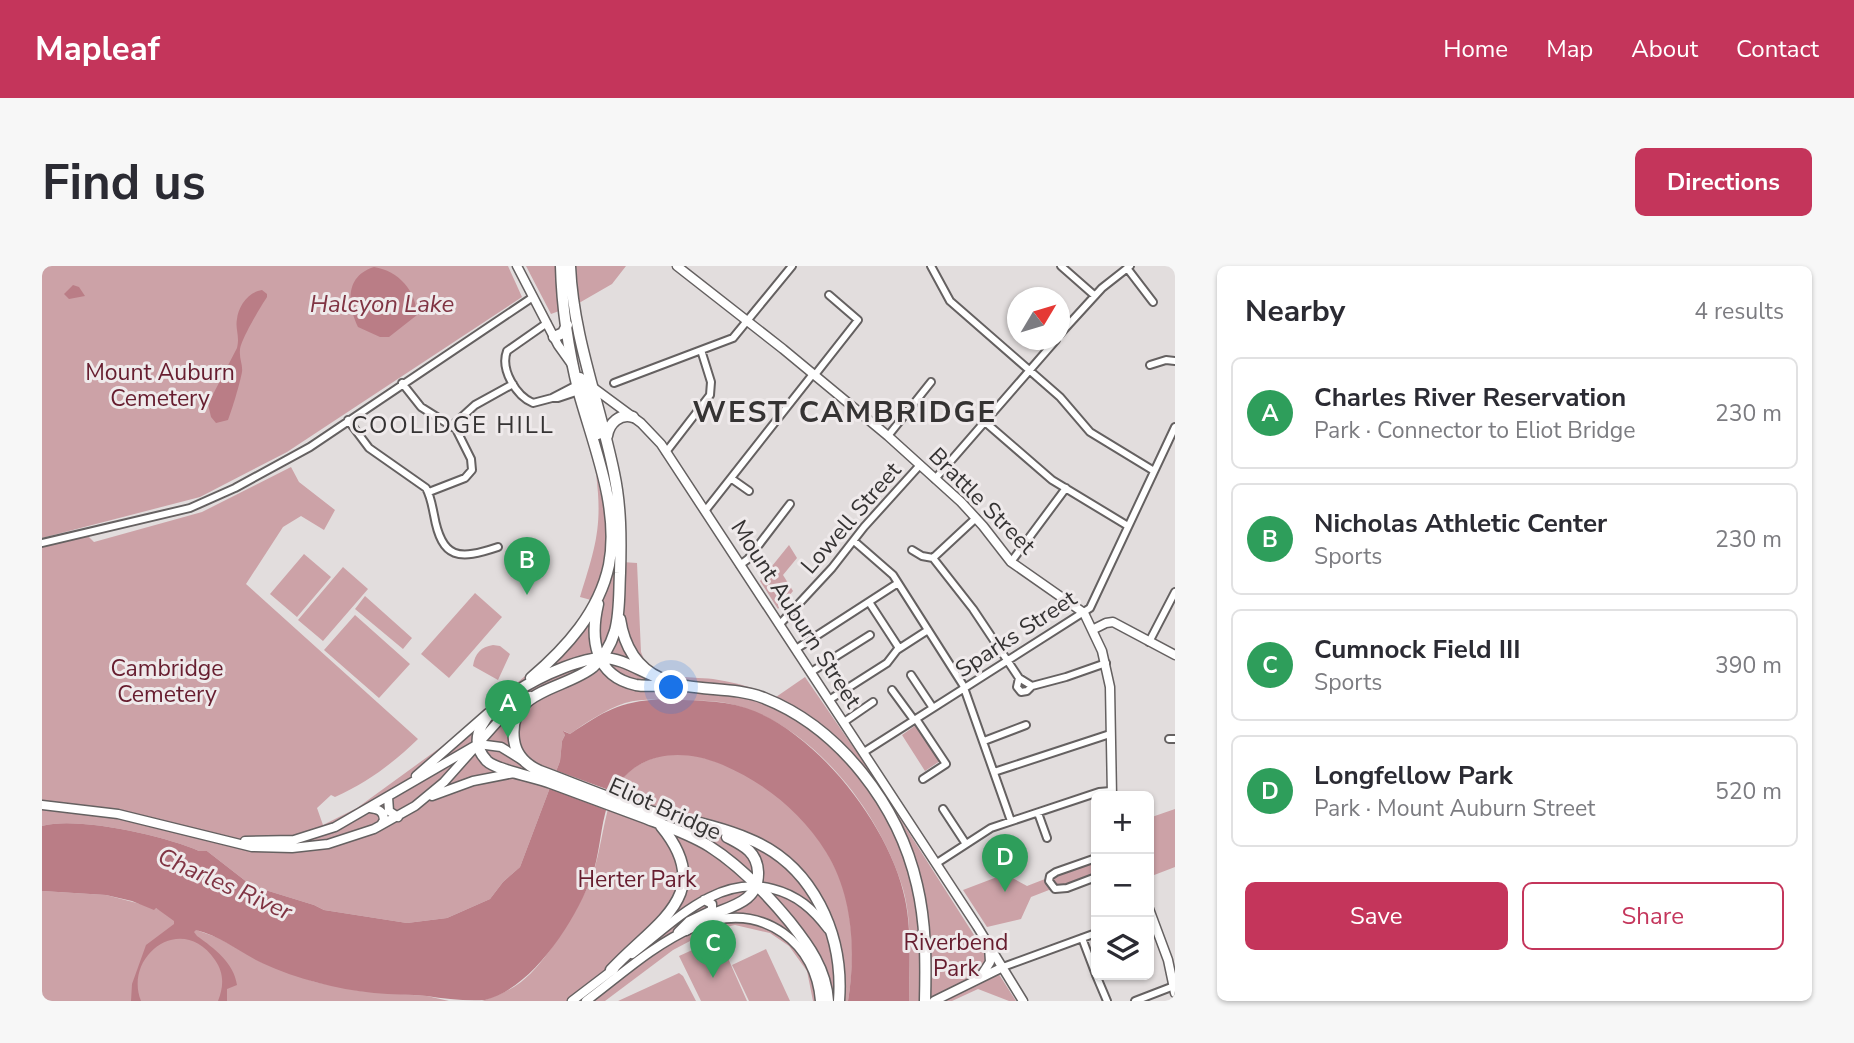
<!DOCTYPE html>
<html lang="en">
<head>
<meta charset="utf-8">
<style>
	:root { --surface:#fff; --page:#f7f7f7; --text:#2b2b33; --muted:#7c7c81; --line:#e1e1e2; --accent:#c4355b }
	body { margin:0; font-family:"Nunito Sans",sans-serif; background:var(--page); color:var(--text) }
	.controls { position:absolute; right:21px; bottom:21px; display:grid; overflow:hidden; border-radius:10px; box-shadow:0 2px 5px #0004 }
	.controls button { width:63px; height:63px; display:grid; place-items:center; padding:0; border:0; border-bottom:2px solid var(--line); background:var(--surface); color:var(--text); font:35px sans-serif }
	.compass { position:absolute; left:965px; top:21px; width:63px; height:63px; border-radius:50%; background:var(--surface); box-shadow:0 2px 5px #0004; rotate:52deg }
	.you { position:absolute; left:630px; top:422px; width:24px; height:24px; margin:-18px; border:5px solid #fff; border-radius:50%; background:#1a73e8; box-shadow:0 0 0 10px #1a73e833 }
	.badge { display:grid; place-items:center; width:46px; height:46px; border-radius:50%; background:var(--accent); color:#fff; font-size:23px; font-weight:700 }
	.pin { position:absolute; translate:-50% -58px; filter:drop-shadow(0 2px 4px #0008) }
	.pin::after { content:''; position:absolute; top:37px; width:24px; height:21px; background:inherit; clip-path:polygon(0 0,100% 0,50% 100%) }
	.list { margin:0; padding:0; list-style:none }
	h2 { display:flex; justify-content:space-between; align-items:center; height:91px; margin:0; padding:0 28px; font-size:30px }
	h2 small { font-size:23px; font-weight:400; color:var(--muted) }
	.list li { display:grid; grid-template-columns:46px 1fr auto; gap:21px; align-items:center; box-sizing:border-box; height:112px; margin:0 14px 14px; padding:0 14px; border:2px solid var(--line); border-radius:10px }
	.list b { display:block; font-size:26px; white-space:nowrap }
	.list p { margin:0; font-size:23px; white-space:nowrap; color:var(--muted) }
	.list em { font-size:23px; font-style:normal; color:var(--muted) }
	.actions { display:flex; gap:14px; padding:21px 28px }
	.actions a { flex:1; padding:16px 0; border:2px solid var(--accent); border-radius:10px; text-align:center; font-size:24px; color:var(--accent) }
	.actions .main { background:var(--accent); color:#fff }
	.icon { flex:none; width:38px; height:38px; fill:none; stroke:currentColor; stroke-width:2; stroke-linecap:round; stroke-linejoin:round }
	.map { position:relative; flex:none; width:1133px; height:735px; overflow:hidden; border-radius:10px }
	header { display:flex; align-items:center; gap:42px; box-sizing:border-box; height:98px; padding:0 35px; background:var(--accent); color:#fff }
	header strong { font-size:33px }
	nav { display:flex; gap:38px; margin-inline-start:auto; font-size:24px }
	.intro { display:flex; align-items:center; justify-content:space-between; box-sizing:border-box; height:168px; padding:0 42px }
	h1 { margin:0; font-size:49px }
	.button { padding:18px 32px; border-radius:10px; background:var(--accent); color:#fff; font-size:24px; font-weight:700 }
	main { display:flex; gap:42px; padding:0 42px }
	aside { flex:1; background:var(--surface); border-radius:10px; box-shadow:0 2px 5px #0004 }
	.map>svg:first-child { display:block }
</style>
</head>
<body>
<header>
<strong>Mapleaf</strong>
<nav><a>Home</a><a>Map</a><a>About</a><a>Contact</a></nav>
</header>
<div class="intro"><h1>Find us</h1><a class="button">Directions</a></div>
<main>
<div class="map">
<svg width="1133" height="735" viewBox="0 0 1133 735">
	<rect width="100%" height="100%" fill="#e2dddd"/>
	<path fill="#cca2a7" d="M 0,0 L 466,0 L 480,31 L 245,186 L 158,231 L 0,272 Z
		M 484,0 L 514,0 L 517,45 L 509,48 Z
		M 534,0 L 584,0 L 570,18 L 537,37 Z
		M 249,201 L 257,216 L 293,244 L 282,264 L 259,250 L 241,261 L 204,318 L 376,473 C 350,498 326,516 293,531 L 289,529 L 275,542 L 281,559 L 315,542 L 399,481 L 440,448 L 516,381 L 536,356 L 549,334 L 538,331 C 553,282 561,261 554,208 L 566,257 L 565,295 L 595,297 L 599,386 C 608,415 647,410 671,413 C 692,416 714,422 734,431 L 763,411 L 827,504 L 974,735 L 967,735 L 936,723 L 910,735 L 867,735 C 867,699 871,658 861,623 C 838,545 768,454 684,437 C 669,434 652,435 636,434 C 619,434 600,432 583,437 C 563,444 545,456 528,468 L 522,465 L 523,469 L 520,475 L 518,495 L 478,601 L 461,616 L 448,633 L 405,652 L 365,657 L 282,644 L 272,639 L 210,620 L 165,585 L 157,585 C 123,570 35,550 0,560 L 0,281 L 45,269 L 52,276 L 160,246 Z
		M 747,279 L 755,292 L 741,309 L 751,325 L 736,343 L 718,315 Z
		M 262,288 L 289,311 L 255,351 L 228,328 Z
		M 301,301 L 326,323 L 281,375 L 256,354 Z
		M 433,327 L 460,351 L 407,412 L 379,388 Z
		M 323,330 L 370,372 L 361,383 L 313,343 Z
		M 313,349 L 368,398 L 337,432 L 282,384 Z
		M 451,379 L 458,380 L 468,388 L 456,414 L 431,400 C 433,387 439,381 451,379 Z
		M 874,459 L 898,495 L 883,505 L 860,469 Z
		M 634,487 C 702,493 769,545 796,608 C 812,646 813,694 806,735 L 771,735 L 765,705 L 747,680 L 728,667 L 693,659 L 667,665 L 631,684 L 563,735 L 440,735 C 454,730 467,725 479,716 C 503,699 541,637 551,608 C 569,552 557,498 634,487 Z
		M 1133,543 L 1133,601 L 1107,611 L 1107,552 Z
		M 1054,588 L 1054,615 L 1020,627 L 1007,624 L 989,631 L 979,653 L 945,661 L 921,624 L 963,608 L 985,620 L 1003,613 L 1009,604 Z
		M 0,625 L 64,629 L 114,642 L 157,665 L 177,672 L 219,696 L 273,716 L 318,725 L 385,730 L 407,735 L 0,735 Z
		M 677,672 L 705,735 L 659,735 L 637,690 Z
		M 724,683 L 748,735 L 707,735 L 690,699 Z
		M 637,707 L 641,710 L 654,735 L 576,735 Z"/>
	<path fill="#ba7d86" d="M 332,1 C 357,5 374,25 375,49 L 347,71 L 338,71 L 316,61 C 305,38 303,10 332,1 Z
		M 31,19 L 37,21 L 43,30 L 27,33 L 22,28 Z
		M 220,24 L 225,28 L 225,31 C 219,40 198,75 198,84 C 197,92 201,99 200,106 C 198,117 190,144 186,154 L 174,157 L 169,151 L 166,138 L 195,82 C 198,70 193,63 195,53 C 196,41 206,26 220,24 Z
		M 619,433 C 648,435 676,433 704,442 C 775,465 849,562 863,633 C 870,666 867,702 867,735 L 806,735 C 814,686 811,629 784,586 C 760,547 723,517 681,499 C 630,477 578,490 563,548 C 558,568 557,590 550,610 C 534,654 491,722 443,734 C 424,735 403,733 385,730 C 368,728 350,729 332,727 C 294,723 255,713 220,697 C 197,686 179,670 154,664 L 152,666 L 155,670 C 172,682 192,697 195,719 L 185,723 L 185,735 L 176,735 C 182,720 182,707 173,694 C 140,645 81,690 99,735 L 89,735 L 90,718 L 104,679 L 132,658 L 132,655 L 114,642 L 112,644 L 90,635 L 64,629 L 0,625 L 0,560 C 35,550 123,570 157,585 L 165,585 L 210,620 L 272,639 L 282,644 L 365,657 L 405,652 L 448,633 L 461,616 L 478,601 L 518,495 L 520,475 L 523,469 L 521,465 L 528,468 C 563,445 576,436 619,433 Z"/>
	<path fill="#e2dddd" d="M 510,503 L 575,527 L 567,545 L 503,521 Z"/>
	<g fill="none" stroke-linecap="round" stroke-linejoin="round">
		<defs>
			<path id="minor" d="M 889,0 L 908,35 L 1018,131 L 1048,166 L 1112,205
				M 1019,0 L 1052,29
				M 1085,2 L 1111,36
				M 505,57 L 465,85 C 458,103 474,130 491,137 L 510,132 L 535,119
				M 1017,69 L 1060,22 L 1088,0
				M 1108,99 L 1124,94 L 1133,95
				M 772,110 L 816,54 L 787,29
				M 360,117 L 379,141 L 414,163 L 429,193 L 430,204 L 423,212 L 387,226
				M 572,117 L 691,72 L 750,0
				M 510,132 L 516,132 L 537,125
				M 306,154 L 327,182 L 384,222 C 389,231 390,240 392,249 C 400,294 417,294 456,281
				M 943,156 L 1010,214 L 1086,260
				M 411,159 L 433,139 L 471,118
				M 846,170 L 889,116
				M 624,186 L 668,129 L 669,116 L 659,84
				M 690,213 L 707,225
				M 893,213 L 1014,74
				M 663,245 L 771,108
				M 934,252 L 891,292 L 931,343 L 977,412 L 990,420 L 1024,411 L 1064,397
				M 812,275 L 851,309 L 921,419 L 969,555
				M 0,277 L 148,242 L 193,222 L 268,181 L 491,31
				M 870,284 L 880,290 L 891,292
				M 969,296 L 1024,222
				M 698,299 L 706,293 L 748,238
				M 827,336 L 857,382
				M 738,358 L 790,302 L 822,261 L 878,199
				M 1107,376 L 1133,326
				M 754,383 L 856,317
				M 769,406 L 828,369
				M 869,409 L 891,442
				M 977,412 L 975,421 L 979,426 L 985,425 L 990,420
				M 850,424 L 872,454
				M 787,434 L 845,397 L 855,384 L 886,364
				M 874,453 L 904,498 L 881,513
				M 802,456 L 831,436
				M 1127,473 L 1133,473
				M 942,475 L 984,459
				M 822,486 L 1048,342 L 1133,161
				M 952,506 L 1068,468
				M 901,543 L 924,578
				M 996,547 L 1005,572
				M 1054,592 L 1014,606 L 1008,610 L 1007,615 L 1013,623 L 1025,622 L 1054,611
				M 895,597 L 949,562 L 1057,526 L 1069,525
				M 1040,672 L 1054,709
				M 961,701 L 1054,667
				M 1054,709 L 1065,735
				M 1093,735 L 1132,720"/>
			<path id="major" d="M 475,0 L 516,79 L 531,100
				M 635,0 L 741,83 L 846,170 L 919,236 L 941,260 L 969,296 L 1042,347 L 1060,385 L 1068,421 L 1070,530
				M 549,120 L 599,157 L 619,178 L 935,660 L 981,735
				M 1052,363 L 1064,357 L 1071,356 L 1133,389
				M 374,510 L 446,447
				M 390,530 L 431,515 L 472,507
				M 346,531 L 347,545 L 356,551
				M 0,539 L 76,548 L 210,581 L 250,582 L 286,578 L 332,563 L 373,540 L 402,516 L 460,451 L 488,430
				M 328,542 C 336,543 342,545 342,554 L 339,559
				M 203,575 L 252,574 L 293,561 L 436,478 L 459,481 L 480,494
				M 1107,643 L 1126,694 L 1133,727
				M 636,666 L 647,655 L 670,644 L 670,638 L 662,634
				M 590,688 C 630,658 675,608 731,623 C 755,629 771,643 786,663
				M 939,710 L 948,696 L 947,680
				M 530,735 L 572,703
				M 544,735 C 597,696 672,619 741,667 C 764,683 776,708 778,735
				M 892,735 L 961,701"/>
			<path id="highway" d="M 528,0 C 531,71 558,138 572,207 C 579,240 579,273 578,307 C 577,326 578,347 573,365 C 569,378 561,392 551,401 C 523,424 465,423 472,474 C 474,489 484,499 498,505 C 533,518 568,533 603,544 C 638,553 674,559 707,573 C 771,599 802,668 797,735
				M 512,71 L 521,67 L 525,59
				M 538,112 L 545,126 L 556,168
				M 565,170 C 567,157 578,147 591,151
				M 556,338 C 548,372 552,410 594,419 C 605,421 617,419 628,419
				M 578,353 C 582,379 594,401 618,412 C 648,427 689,419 722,432 C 798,462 857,540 875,619 C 884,657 884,696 883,735
				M 489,412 C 524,382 557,346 567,299 C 578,243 552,181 537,127 C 527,87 520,42 519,0
				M 620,413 C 600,407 582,392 560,392 C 526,392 401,449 445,495 C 454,504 493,511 509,517 C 539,528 569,539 598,550 C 621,559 646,567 667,580 C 697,599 725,628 748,656 C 767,680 784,703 786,735
				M 644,664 C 651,659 659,654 667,650 C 689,640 717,636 716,606 C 715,585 700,579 685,571
				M 569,704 C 612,657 676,629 619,560"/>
		</defs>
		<use href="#minor" stroke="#656161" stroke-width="10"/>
		<use href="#major" stroke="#656161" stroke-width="11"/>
		<use href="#highway" stroke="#656161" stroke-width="13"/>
		<use href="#minor" stroke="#fff" stroke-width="6"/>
		<use href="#major" stroke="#fff" stroke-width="8"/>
		<use href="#highway" stroke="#fff" stroke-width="10"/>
	</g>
	<g text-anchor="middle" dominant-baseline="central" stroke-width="6" stroke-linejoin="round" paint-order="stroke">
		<g font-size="23" fill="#671d2f" stroke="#efeaeb">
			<text x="118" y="106">Mount Auburn<tspan x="118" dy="26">Cemetery</tspan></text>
			<text x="125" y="402">Cambridge<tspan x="125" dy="26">Cemetery</tspan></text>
			<text x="595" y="613">Herter Park</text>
			<text x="914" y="676">Riverbend<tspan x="914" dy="26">Park</tspan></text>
		</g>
		<g font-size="23" fill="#353333" stroke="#efeaeb">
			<text transform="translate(940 235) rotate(45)">Brattle Street</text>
			<text transform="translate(809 252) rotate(-49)">Lowell Street</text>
			<text transform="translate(754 348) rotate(57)">Mount Auburn Street</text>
			<text transform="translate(974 368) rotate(-33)">Sparks Street</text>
			<text transform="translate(623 543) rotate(24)">Eliot Bridge</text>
		</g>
		<g font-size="24" font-style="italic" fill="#803443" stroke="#efeaeb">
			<text x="340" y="38">Halcyon Lake</text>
			<text transform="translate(183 618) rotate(24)">Charles River</text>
		</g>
		<g font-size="24" letter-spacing="2" fill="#353333" stroke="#efeaeb">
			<text x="411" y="159">COOLIDGE HILL</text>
		</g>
		<g font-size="30" font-weight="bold" letter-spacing="2" fill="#353333" stroke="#efeaeb">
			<text x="803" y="146">WEST CAMBRIDGE</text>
		</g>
	</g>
</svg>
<div class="controls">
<button>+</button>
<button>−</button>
<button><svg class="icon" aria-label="layers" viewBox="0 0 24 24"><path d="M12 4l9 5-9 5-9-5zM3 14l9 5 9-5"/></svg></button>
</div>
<svg class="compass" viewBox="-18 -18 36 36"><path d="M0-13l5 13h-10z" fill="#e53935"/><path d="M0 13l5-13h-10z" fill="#7c7c81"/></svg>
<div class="you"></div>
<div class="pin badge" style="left:466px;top:472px;background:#2e9e5b">A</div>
<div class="pin badge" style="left:485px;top:329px;background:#2e9e5b">B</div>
<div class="pin badge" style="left:671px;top:712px;background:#2e9e5b">C</div>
<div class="pin badge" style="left:963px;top:626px;background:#2e9e5b">D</div>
</div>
<aside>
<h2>Nearby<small>4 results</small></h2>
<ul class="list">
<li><span class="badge" style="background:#2e9e5b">A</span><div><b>Charles River Reservation</b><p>Park · Connector to Eliot Bridge</p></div><em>230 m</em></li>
<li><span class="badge" style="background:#2e9e5b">B</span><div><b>Nicholas Athletic Center</b><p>Sports</p></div><em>230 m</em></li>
<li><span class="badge" style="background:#2e9e5b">C</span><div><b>Cumnock Field III</b><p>Sports</p></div><em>390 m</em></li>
<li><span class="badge" style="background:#2e9e5b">D</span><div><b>Longfellow Park</b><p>Park · Mount Auburn Street</p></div><em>520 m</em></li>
</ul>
<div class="actions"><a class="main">Save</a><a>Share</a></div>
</aside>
</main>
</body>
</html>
